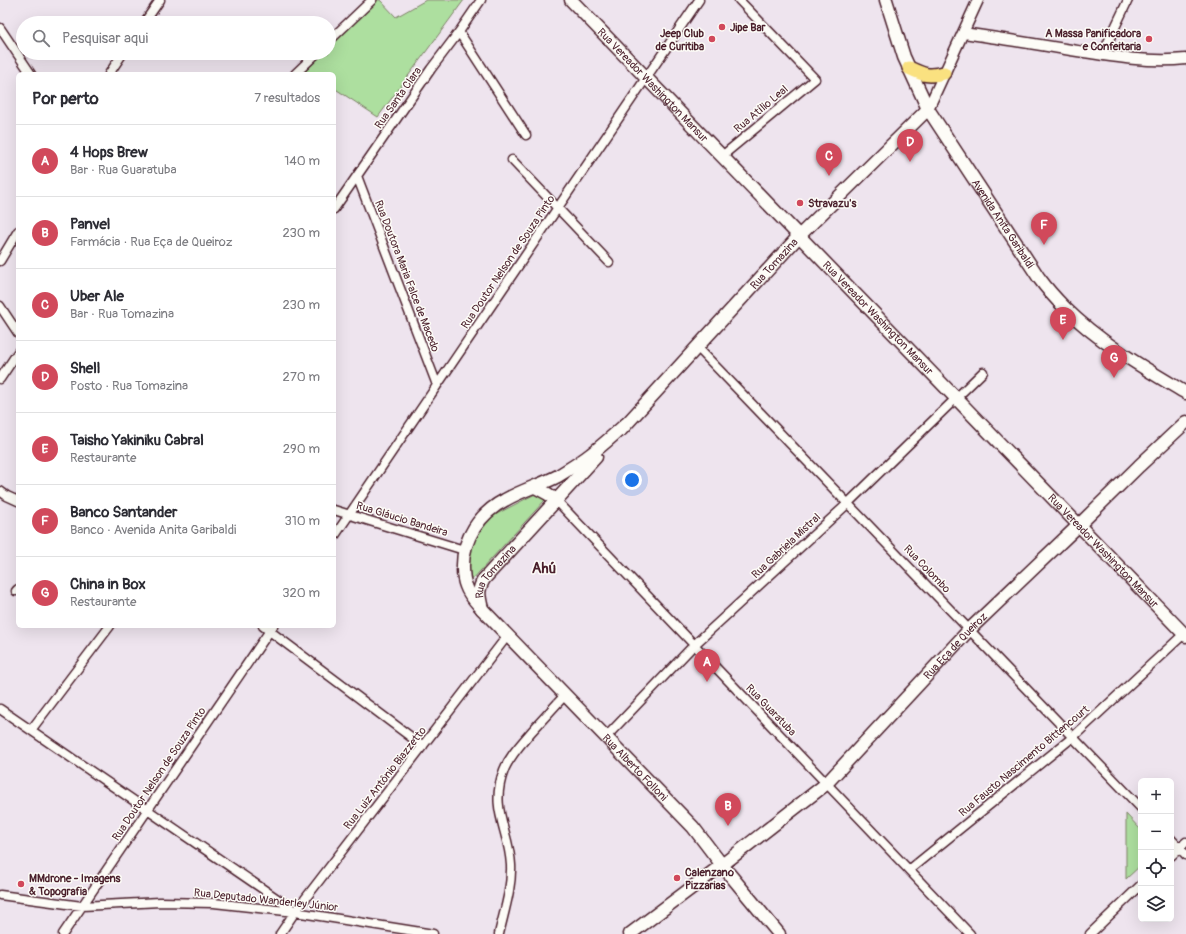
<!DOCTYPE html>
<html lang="pt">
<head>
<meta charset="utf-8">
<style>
	:root { --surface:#fff; --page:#f7f7f7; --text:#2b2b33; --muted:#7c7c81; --line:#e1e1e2; --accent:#d1495b }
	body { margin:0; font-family:Pangolin,sans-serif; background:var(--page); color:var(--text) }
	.controls { position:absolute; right:12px; bottom:12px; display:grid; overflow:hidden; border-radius:6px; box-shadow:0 4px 16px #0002 }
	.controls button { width:36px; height:36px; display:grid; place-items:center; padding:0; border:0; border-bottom:1px solid var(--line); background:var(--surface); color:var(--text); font:20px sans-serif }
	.you { position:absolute; left:632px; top:480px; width:14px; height:14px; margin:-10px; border:3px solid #fff; border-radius:50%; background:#1a73e8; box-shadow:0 0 0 6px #1a73e833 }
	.badge { display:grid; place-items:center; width:26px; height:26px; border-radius:50%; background:var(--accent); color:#fff; font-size:13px; font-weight:700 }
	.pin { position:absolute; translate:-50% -33px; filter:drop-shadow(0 1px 2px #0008) }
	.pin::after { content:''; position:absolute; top:21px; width:14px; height:12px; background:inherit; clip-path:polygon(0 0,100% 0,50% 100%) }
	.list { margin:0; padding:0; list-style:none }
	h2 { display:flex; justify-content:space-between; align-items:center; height:52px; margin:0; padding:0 16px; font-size:17px }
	h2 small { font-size:13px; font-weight:400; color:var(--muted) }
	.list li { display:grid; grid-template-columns:26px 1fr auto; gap:12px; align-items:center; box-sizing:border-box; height:72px; padding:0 16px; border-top:1px solid var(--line) }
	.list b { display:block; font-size:15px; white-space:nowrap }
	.list p { margin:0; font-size:13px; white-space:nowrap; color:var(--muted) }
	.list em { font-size:13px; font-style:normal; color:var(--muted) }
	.icon { flex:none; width:22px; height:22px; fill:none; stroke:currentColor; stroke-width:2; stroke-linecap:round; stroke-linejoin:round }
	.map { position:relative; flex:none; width:1186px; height:934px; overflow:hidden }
	.search { position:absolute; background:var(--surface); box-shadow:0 4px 16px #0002; left:16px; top:16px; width:320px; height:44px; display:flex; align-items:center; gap:10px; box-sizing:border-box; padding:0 14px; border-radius:22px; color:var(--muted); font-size:15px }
	.panel { position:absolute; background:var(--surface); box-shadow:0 4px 16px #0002; left:16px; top:72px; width:320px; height:556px; border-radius:6px }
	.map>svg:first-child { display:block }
</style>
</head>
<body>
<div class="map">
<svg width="1186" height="934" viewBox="0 0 1186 934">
	<rect width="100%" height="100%" fill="#eee4ee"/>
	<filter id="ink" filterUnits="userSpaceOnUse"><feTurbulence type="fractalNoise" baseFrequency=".025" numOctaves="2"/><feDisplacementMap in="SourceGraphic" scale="8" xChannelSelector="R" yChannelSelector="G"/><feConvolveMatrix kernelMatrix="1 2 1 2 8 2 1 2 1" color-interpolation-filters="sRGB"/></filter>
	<g filter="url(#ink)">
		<path fill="#addf9f" stroke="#7c7f65" d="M 378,0 L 380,0 L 396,17 L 426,0 L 464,0 L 378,117 L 334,88 L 334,74 L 303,74 L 324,53 L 329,53 L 329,48 Z
			M 539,492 L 546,499 L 471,581 L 468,560 L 470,546 L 489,518 Z
			M 1126,814 L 1141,830 L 1141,865 L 1126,879 Z"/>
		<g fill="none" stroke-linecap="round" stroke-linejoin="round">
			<defs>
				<path id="minor" d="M 144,23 L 160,0
					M 0,28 L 31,74
					M 459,32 L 526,135
					M 329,41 L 372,0
					M 1102,55 L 1128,0
					M 109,74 L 123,53
					M 295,74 L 317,53
					M 722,156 L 815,79 L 739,0
					M 512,160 L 609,262
					M 357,176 L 437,385
					M 334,209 L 431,69 L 459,32 L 481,0
					M 0,261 L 18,231
					M 0,306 L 18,333
					M 697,347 L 1141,808
					M 0,379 L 18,352
					M 0,491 L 7,496 L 18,501
					M 556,500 L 970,934
					M 334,510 L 464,550
					M 334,537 L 699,0
					M 16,591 L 18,589
					M 263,626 L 423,746
					M 0,709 L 295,911
					M 31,730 L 110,626
					M 606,737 L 694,645 L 844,507 L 983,372
					M 1171,839 L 1186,855
					M 1171,856 L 1186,842
					M 909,870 L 1073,737 L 1186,632
					M 0,895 L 82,906 L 160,902 L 214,903 L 295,912 L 433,934
					M 63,934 L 273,626
					M 280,934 L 295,912 L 508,635
					M 499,934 C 504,912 512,888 511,865 C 509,829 489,809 504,770 C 510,755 522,743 532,731 C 543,719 554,707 565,695
					M 1090,934 L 1141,885"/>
				<path id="tertiary" d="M 963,33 C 999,38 1035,44 1071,50 C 1109,56 1148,63 1186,59
					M 928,109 L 978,0"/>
				<g id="secondary">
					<path id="s1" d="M 571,0 L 1186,636"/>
					<path id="s2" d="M 886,0 L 904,57 L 928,109 L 1039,278 C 1047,289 1056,299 1065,308 C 1100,343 1144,368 1186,393"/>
					<path id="s3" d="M 626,424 C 615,434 603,445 591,454 C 581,462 569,469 558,476 C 541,485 522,490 505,500 C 480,513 462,539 463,568 C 463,574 464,581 466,586 C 469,595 476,602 482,609 L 693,827 L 722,865 L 779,934"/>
					<path id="s4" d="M 621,430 L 799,236 L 928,109"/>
					<path d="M 535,487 L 548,494 L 556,500"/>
					<path id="s5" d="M 482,609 C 479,595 477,591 484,579 L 596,457"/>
					<path id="s6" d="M 630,934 L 722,865 L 826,784 L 970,629 L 1079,525 L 1139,466 L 1186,422"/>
				</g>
				<path id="primary" d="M 909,68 C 924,75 928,77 944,73"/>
			</defs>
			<use href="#minor" stroke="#4a1f2b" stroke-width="11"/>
			<use href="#tertiary" stroke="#4a1f2b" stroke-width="13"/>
			<use href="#secondary" stroke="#4a1f2b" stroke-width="15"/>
			<use href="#primary" stroke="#4a1f2b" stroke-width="16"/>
			<use href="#minor" stroke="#fdfcf7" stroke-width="8"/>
			<use href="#tertiary" stroke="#fdfcf7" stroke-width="10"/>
			<use href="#secondary" stroke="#fdfcf7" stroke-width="12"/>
			<use href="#primary" stroke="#fae180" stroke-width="13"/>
		</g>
	</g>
	<g fill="#d1495b" stroke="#fdfcf7" stroke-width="1.5">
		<circle cx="722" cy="27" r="4"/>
		<circle cx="712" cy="39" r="4"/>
		<circle cx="1149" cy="39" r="4"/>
		<circle cx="800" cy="203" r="4"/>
		<circle cx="677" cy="878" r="4"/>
		<circle cx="21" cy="884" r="4"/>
	</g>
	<g text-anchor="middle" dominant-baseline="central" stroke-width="3" stroke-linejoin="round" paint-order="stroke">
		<g font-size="11" font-weight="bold" fill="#4a1f2b" stroke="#fdfcf7" text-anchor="start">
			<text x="730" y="27">Jipe Bar</text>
			<text x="704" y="33" text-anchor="end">Jeep Club<tspan x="704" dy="13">de Curitiba</tspan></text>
			<text x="1141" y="33" text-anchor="end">A Massa Panificadora<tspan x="1141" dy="13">e Confeitaria</tspan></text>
			<text x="808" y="203">Stravazu's</text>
			<text x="685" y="872">Calenzano<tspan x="685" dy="13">Pizzarias</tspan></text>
			<text x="29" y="878">MMdrone - Imagens<tspan x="29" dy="13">&amp; Topografia</tspan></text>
		</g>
		<g font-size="11" fill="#4a1f2b" stroke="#fdfcf7">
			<text stroke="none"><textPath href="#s1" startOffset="118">Rua Vereador Washington Mansur</textPath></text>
			<text transform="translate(398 98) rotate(-55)">Rua Santa Clara</text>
			<text transform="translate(761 109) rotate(-40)">Rua Atílio Leal</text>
			<text stroke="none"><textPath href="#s2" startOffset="254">Avenida Anita Garibaldi</textPath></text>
			<text transform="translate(508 262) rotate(-56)">Rua Doutor Nelson de Souza Pinto</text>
			<text stroke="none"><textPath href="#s4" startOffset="226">Rua Tomazina</textPath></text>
			<text transform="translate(407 276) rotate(69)">Rua Doutora Maria Falce de Macedo</text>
			<text stroke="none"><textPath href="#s1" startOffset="442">Rua Vereador Washington Mansur</textPath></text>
			<text transform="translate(402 519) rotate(17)">Rua Gláucio Bandeira</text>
			<text transform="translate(786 546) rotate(-43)">Rua Gabriela Mistral</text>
			<text stroke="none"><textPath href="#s1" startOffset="766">Rua Vereador Washington Mansur</textPath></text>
			<text transform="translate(927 569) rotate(46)">Rua Colombo</text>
			<text stroke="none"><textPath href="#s5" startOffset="43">Rua Tomazina</textPath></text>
			<text stroke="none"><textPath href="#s6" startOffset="436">Rua Eça de Queiroz</textPath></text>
			<text transform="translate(771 710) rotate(46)">Rua Guaratuba</text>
			<text transform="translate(1024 761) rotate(-40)">Rua Fausto Nascimento Bittencourt</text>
			<text stroke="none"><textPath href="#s3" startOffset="495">Rua Alberto Folloni</textPath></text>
			<text transform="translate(159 774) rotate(-56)">Rua Doutor Nelson de Souza Pinto</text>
			<text transform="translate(385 778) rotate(-52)">Rua Luiz Antônio Biazzetto</text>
			<text transform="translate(266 900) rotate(6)">Rua Deputado Wanderley Júnior</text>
		</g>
		<g font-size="15" font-weight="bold" fill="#4a1f2b" stroke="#fdfcf7">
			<text x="544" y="568">Ahú</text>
		</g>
	</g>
</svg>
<div class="controls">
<button>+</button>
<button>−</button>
<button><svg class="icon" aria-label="locate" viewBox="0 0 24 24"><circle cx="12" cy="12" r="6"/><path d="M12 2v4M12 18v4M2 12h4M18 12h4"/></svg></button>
<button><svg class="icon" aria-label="layers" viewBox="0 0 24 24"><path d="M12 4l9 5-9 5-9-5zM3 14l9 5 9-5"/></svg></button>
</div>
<div class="you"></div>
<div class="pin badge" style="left:707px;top:682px">A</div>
<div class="pin badge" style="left:728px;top:826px">B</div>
<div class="pin badge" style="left:829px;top:176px">C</div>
<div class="pin badge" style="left:910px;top:162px">D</div>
<div class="pin badge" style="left:1063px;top:340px">E</div>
<div class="pin badge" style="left:1044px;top:245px">F</div>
<div class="pin badge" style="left:1114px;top:378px">G</div>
<div class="search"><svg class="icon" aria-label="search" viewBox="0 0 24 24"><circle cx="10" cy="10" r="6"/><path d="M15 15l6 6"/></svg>Pesquisar aqui</div>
<section class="panel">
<h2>Por perto<small>7 resultados</small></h2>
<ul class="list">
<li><span class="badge">A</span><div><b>4 Hops Brew</b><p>Bar · Rua Guaratuba</p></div><em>140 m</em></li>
<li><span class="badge">B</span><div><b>Panvel</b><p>Farmácia · Rua Eça de Queiroz</p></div><em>230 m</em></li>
<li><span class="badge">C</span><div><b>Uber Ale</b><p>Bar · Rua Tomazina</p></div><em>230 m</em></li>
<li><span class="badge">D</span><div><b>Shell</b><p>Posto · Rua Tomazina</p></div><em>270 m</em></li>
<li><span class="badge">E</span><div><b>Taisho Yakiniku Cabral</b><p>Restaurante</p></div><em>290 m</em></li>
<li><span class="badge">F</span><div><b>Banco Santander</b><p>Banco · Avenida Anita Garibaldi</p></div><em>310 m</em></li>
<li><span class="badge">G</span><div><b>China in Box</b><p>Restaurante</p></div><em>320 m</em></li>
</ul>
</section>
</div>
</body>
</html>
